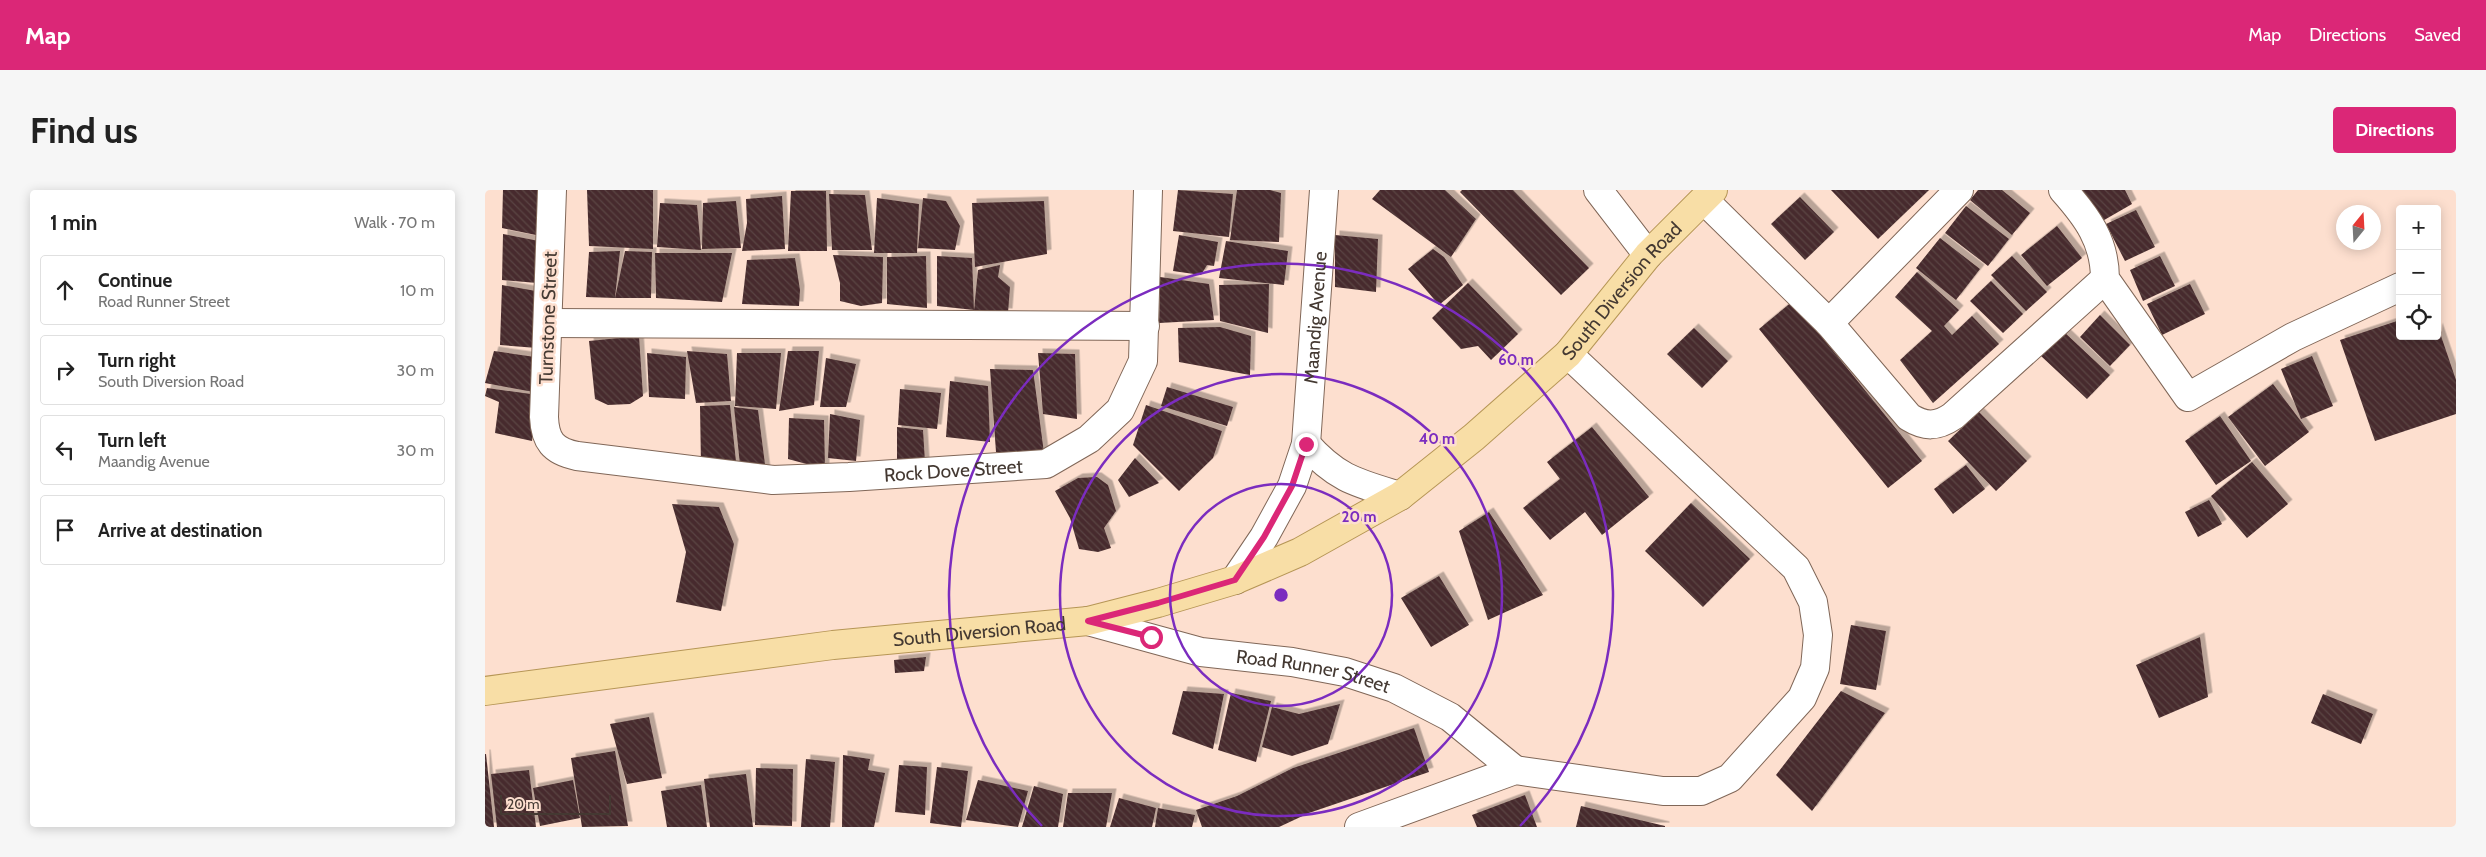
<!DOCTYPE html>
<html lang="en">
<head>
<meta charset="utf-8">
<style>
	:root { --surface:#fff; --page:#f6f6f6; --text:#222; --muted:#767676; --line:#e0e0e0; --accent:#db2777 }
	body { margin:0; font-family:Cabin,sans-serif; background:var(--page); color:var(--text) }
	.controls { position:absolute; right:15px; top:15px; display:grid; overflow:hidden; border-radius:5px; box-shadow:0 2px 12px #0003 }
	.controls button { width:45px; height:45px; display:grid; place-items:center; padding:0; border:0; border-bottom:1px solid var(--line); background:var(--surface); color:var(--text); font:25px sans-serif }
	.compass { position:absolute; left:1851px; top:15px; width:45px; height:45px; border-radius:50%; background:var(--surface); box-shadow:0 2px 12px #0003; rotate:18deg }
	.scale { position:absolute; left:15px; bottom:12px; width:111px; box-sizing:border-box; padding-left:5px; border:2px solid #443932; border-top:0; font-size:14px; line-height:18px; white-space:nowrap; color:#443932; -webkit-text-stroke:4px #fddfcf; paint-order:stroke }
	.stop { position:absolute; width:15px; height:15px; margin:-11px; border:4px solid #db2777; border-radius:50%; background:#fff }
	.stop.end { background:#db2777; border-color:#fff; box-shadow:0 1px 5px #0008 }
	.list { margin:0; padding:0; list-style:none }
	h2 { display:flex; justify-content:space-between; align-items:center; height:65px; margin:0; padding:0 20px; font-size:21px }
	h2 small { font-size:16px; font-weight:400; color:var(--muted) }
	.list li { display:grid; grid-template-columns:32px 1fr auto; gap:15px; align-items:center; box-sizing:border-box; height:70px; margin:0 10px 10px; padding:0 10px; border:1px solid var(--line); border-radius:5px }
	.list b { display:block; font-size:19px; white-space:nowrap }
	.list p { margin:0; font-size:16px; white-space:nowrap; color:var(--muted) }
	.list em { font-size:16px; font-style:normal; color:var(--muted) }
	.icon { flex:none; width:28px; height:28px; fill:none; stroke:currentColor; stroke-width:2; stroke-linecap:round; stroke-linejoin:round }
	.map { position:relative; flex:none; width:1971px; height:637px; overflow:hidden; border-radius:5px }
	header { display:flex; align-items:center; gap:30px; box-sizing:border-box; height:70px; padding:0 25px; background:var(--accent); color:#fff }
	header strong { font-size:24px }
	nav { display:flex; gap:28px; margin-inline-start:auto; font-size:18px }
	.intro { display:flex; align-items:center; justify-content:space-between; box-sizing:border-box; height:120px; padding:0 30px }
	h1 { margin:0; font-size:35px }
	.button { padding:12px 22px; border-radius:5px; background:var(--accent); color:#fff; font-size:18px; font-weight:700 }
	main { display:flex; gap:30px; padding:0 30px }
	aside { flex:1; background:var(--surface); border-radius:5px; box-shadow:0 2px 12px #0003 }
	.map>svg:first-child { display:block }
</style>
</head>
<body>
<header>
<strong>Map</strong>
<nav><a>Map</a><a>Directions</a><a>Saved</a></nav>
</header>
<div class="intro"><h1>Find us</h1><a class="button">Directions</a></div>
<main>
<aside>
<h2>1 min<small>Walk · 70 m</small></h2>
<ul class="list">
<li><svg class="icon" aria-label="ahead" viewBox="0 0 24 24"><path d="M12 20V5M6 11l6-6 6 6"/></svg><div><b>Continue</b><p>Road Runner Street</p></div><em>10 m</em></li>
<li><svg class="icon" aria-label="right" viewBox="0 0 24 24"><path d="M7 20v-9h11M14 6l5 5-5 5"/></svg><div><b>Turn right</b><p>South Diversion Road</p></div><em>30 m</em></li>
<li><svg class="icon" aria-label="left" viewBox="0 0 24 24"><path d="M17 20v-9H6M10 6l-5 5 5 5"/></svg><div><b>Turn left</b><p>Maandig Avenue</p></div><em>30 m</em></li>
<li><svg class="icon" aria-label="arrive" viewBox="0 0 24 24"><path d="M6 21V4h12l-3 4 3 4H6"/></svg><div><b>Arrive at destination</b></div></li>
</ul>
</aside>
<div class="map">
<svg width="1971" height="637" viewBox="0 0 1971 637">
	<defs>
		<pattern id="building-back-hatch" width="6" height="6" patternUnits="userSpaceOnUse" patternTransform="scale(1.25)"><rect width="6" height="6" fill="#472c2d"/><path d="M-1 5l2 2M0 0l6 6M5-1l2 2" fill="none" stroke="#5a4343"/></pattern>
		<filter id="shadow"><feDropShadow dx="4.5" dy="-4.5" stdDeviation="0" flood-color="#0004"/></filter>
	</defs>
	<rect width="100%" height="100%" fill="#fddfcf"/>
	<path fill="url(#building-back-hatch)" filter="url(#shadow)" d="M 18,0 L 53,0 L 51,45 L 17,38 Z
		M 102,0 L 168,0 L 168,59 L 104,56 Z
		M 693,0 L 748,4 L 744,47 L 688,41 Z
		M 752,0 L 785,0 L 796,3 L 794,52 L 745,50 Z
		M 895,0 L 960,0 L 991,29 L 966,67 L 887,9 Z
		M 977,0 L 1028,0 L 1104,78 L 1076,105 L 975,2 Z
		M 1346,0 L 1444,0 L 1393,49 Z
		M 1493,0 L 1517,0 L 1545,23 L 1527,45 L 1485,10 Z
		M 1596,0 L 1640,0 L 1647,14 L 1614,33 Z
		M 306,1 L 341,1 L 342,61 L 303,61 Z
		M 344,4 L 380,5 L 387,60 L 347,60 Z
		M 297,6 L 300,59 L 257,61 L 262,33 L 261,9 Z
		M 1315,7 L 1349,42 L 1320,70 L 1286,34 Z
		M 392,8 L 434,14 L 432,63 L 389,63 Z
		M 438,8 L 461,11 L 475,36 L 470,60 L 433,58 Z
		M 251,11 L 256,58 L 217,59 L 218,13 Z
		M 559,11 L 562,64 L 490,77 L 487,13 Z
		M 175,13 L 212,15 L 216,60 L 172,57 Z
		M 1481,16 L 1524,49 L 1503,76 L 1460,43 Z
		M 1651,20 L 1670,57 L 1640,71 L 1621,34 Z
		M 1572,36 L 1597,68 L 1562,96 L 1536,65 Z
		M 18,44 L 54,51 L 52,93 L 17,90 Z
		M 694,45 L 733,52 L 729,76 L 722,75 L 716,85 L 688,81 Z
		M 850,45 L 893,49 L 891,102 L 850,97 Z
		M 1455,48 L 1495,79 L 1471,110 L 1431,78 Z
		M 741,51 L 803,61 L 799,95 L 734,88 Z
		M 948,59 L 959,67 L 978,95 L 954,115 L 923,79 Z
		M 135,61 L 130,108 L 101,107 L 104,62 Z
		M 140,61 L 167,62 L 166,108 L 130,108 Z
		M 170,63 L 247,63 L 237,112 L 171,108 Z
		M 348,65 L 398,67 L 397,113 L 376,116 L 355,111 L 355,93 Z
		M 441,66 L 442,118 L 402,114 L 402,67 Z
		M 452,66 L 487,68 L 489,120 L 452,116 Z
		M 1527,66 L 1562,102 L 1541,121 L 1506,85 Z
		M 1675,66 L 1690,96 L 1658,111 L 1645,80 Z
		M 310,68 L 315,100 L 314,116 L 257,114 L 262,70 Z
		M 515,75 L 513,87 L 525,97 L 523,123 L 489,120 L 493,80 Z
		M 1432,82 L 1474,120 L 1459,136 L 1467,145 L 1487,126 L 1514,154 L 1448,213 L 1415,170 L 1447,141 L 1410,107 Z
		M 675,87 L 724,94 L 729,130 L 674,133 Z
		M 1506,91 L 1538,124 L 1518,143 L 1485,111 Z
		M 983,93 L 1033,144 L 1006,170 L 993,156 L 976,159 L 947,128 Z
		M 784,94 L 783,143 L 735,131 L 734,95 Z
		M 1705,94 L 1720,124 L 1677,145 L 1662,114 Z
		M 17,95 L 51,101 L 52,158 L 15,155 Z
		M 1308,111 L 1437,271 L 1403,298 L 1274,139 Z
		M 1615,125 L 1645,155 L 1625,176 L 1595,147 Z
		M 1915,130 L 1915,146 L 1952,146 L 1953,137 L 1971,190 L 1971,224 L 1890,251 L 1855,150 Z
		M 735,137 L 766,146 L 765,185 L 694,172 L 693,138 Z
		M 1209,138 L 1243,171 L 1217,198 L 1182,164 Z
		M 1578,141 L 1625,185 L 1602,209 L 1556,166 Z
		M 154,146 L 158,206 L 145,214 L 123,215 L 110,209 L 104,151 Z
		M 9,161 L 57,168 L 54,203 L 0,193 Z
		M 202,161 L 242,164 L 246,211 L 211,213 Z
		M 303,161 L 334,161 L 329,215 L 294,221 Z
		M 162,163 L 201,167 L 200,209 L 164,207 Z
		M 252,163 L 296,163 L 291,219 L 250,216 Z
		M 553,163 L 590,164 L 592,229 L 558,224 Z
		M 1827,166 L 1848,216 L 1816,229 L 1796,179 Z
		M 341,168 L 371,174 L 361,217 L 335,217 Z
		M 505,179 L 548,180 L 559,263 L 511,262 Z
		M 465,191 L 503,196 L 505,252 L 461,247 Z
		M 1788,194 L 1824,242 L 1780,276 L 1743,227 Z
		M 682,197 L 748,217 L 742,236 L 676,216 Z
		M 2,198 L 53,205 L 47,251 L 10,243 L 14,212 L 0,206 Z
		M 415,199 L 456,203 L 452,239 L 413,235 Z
		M 245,215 L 252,281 L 216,276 L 215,216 Z
		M 661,215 L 737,241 L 728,268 L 694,301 L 648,255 Z
		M 249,217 L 273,220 L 281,282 L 255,275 Z
		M 1494,222 L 1542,271 L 1511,301 L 1463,251 Z
		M 345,224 L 375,230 L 371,271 L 343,268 Z
		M 1735,226 L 1766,271 L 1731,295 L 1700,251 Z
		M 304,228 L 339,230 L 340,279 L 303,269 Z
		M 412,237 L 438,240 L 440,272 L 412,273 Z
		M 1107,237 L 1164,307 L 1117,345 L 1100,322 L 1065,350 L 1038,318 L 1075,289 L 1062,272 Z
		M 650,268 L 674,293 L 644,307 L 633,290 Z
		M 1767,272 L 1803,314 L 1762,348 L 1726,306 Z
		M 1481,275 L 1500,299 L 1468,324 L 1449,299 Z
		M 612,287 L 623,295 L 631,321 L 619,338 L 626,358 L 613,362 L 594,359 L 585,328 L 570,301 L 593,288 Z
		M 1724,310 L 1737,334 L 1713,347 L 1700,322 Z
		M 1206,313 L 1265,369 L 1218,417 L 1160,361 Z
		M 187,314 L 234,317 L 249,354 L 236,421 L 191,412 L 201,362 Z
		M 1004,322 L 1058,405 L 1003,430 L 974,341 Z
		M 954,386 L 984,435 L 946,457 L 916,408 Z
		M 1366,435 L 1401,441 L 1391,500 L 1355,494 Z
		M 1715,447 L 1723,507 L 1674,528 L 1651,475 Z
		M 441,467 L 439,481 L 410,483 L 409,470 Z
		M 698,501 L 739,504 L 728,559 L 687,544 Z
		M 1356,501 L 1400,523 L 1327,621 L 1291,585 Z
		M 746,503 L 786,511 L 771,572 L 733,560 Z
		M 1838,504 L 1888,524 L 1876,554 L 1826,533 Z
		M 855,514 L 843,554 L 807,566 L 777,557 L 787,517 L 814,524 Z
		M 164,527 L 177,588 L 142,594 L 125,534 Z
		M 929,538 L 944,582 L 824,623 L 794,637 L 717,637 L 711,620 L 752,606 L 808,578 Z
		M 130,561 L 143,636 L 97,637 L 86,568 Z
		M 0,564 L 1,564 L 9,637 L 0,637 Z
		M 358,565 L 385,569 L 383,580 L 400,583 L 389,637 L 357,637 Z
		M 321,569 L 350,572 L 345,637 L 316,637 Z
		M 414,575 L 442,577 L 440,625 L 410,622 Z
		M 452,577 L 483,581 L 476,637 L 445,633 Z
		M 271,578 L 308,579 L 307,636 L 270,635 Z
		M 44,580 L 51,637 L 12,637 L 6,584 Z
		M 261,584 L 268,637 L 225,637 L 219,589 Z
		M 88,590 L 95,628 L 55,636 L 48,598 Z
		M 493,590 L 543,601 L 533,637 L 481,630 Z
		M 216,595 L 222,637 L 182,637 L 176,601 Z
		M 549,596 L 578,604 L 573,637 L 537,637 Z
		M 583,603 L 627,603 L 621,637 L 578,637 Z
		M 1040,605 L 1052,637 L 992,637 L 987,625 Z
		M 634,608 L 671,618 L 667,637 L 625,637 Z
		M 1096,616 L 1180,636 L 1180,637 L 1091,637 Z
		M 673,618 L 710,625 L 707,637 L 670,637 Z"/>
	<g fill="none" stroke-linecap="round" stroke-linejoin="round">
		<defs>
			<g id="minor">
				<path id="s1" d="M 67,0 L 59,227 C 60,251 68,261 92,266 L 288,290 L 364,287 L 561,274 L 604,249 L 635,220 L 658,171 L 663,0"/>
				<path d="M 1113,0 L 1163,65"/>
				<path d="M 1578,0 C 1602,27 1620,51 1620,89 L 1703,207 L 1808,147 L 1915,97"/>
				<path d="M 1219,10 L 1344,133 L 1424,227 C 1440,237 1452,237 1468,226 L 1620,89"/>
				<path d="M 63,133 L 660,136"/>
				<path d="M 1344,133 L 1474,0"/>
				<path d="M 821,254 C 852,289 872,293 915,306"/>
				<path id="s2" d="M 750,390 L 779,347 L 807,296 L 821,254 L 839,0"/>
				<path id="s3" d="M 603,431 L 716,462 L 807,472 L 860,482 L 909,498 L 965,527 L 1030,580"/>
				<path d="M 874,637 L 1030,580 L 1178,601 L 1216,601 L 1245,588 L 1317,508 L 1330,478 L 1333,445 L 1328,412 L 1311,378 L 1083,164"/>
			</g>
			<g id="major">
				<path id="s4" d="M 0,501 L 348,455 L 603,431 L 673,413 L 750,390 L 815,362 L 915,306 L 989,247 L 1083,164 L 1163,65 L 1228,0"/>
			</g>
		</defs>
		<use href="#minor" stroke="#806758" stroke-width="30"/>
		<use href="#major" stroke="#b69656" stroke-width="30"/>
		<use href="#minor" stroke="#fff" stroke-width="28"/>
		<use href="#major" stroke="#f8dea6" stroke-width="28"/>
	</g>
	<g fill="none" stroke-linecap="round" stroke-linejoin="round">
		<path stroke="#db2777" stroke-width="6" d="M 666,447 L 603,431 L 673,413 L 750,390 L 779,347 L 807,296 L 821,254"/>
	</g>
	<g fill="none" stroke="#7b2cbf" stroke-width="2.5">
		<circle cx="796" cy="405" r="111"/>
		<circle cx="796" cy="405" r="221"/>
		<path d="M557 636A332 332 0 1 1 1035 636"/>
	</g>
	<g text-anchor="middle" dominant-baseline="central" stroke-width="5" stroke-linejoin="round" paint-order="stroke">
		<g font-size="19" fill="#443932" stroke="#fddfcf">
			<text stroke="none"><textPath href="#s4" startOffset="1248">South Diversion Road</textPath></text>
			<text stroke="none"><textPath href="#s2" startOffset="281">Maandig Avenue</textPath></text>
			<text transform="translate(63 128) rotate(-88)">Turnstone Street</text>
			<text stroke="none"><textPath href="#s1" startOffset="662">Rock Dove Street</textPath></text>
			<text stroke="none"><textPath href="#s4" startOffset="498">South Diversion Road</textPath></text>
			<text stroke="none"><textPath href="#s3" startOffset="231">Road Runner Street</textPath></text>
		</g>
	</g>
	<circle cx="796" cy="405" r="8" fill="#7b2cbf" stroke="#fddfcf" stroke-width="2.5"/>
	<g font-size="15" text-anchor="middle" font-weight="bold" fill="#7b2cbf" stroke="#fddfcf" stroke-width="5" stroke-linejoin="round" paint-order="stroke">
		<text x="1031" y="175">60 m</text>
		<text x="952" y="254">40 m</text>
		<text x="874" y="332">20 m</text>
	</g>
</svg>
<div class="controls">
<button>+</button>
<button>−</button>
<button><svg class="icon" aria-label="locate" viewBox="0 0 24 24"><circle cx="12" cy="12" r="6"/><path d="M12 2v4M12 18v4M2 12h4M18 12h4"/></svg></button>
</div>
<svg class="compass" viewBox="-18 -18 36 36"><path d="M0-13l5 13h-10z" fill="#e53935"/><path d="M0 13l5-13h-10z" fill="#767676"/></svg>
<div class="scale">20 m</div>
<div class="stop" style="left:666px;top:447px"></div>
<div class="stop end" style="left:821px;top:254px"></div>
</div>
</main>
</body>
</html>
